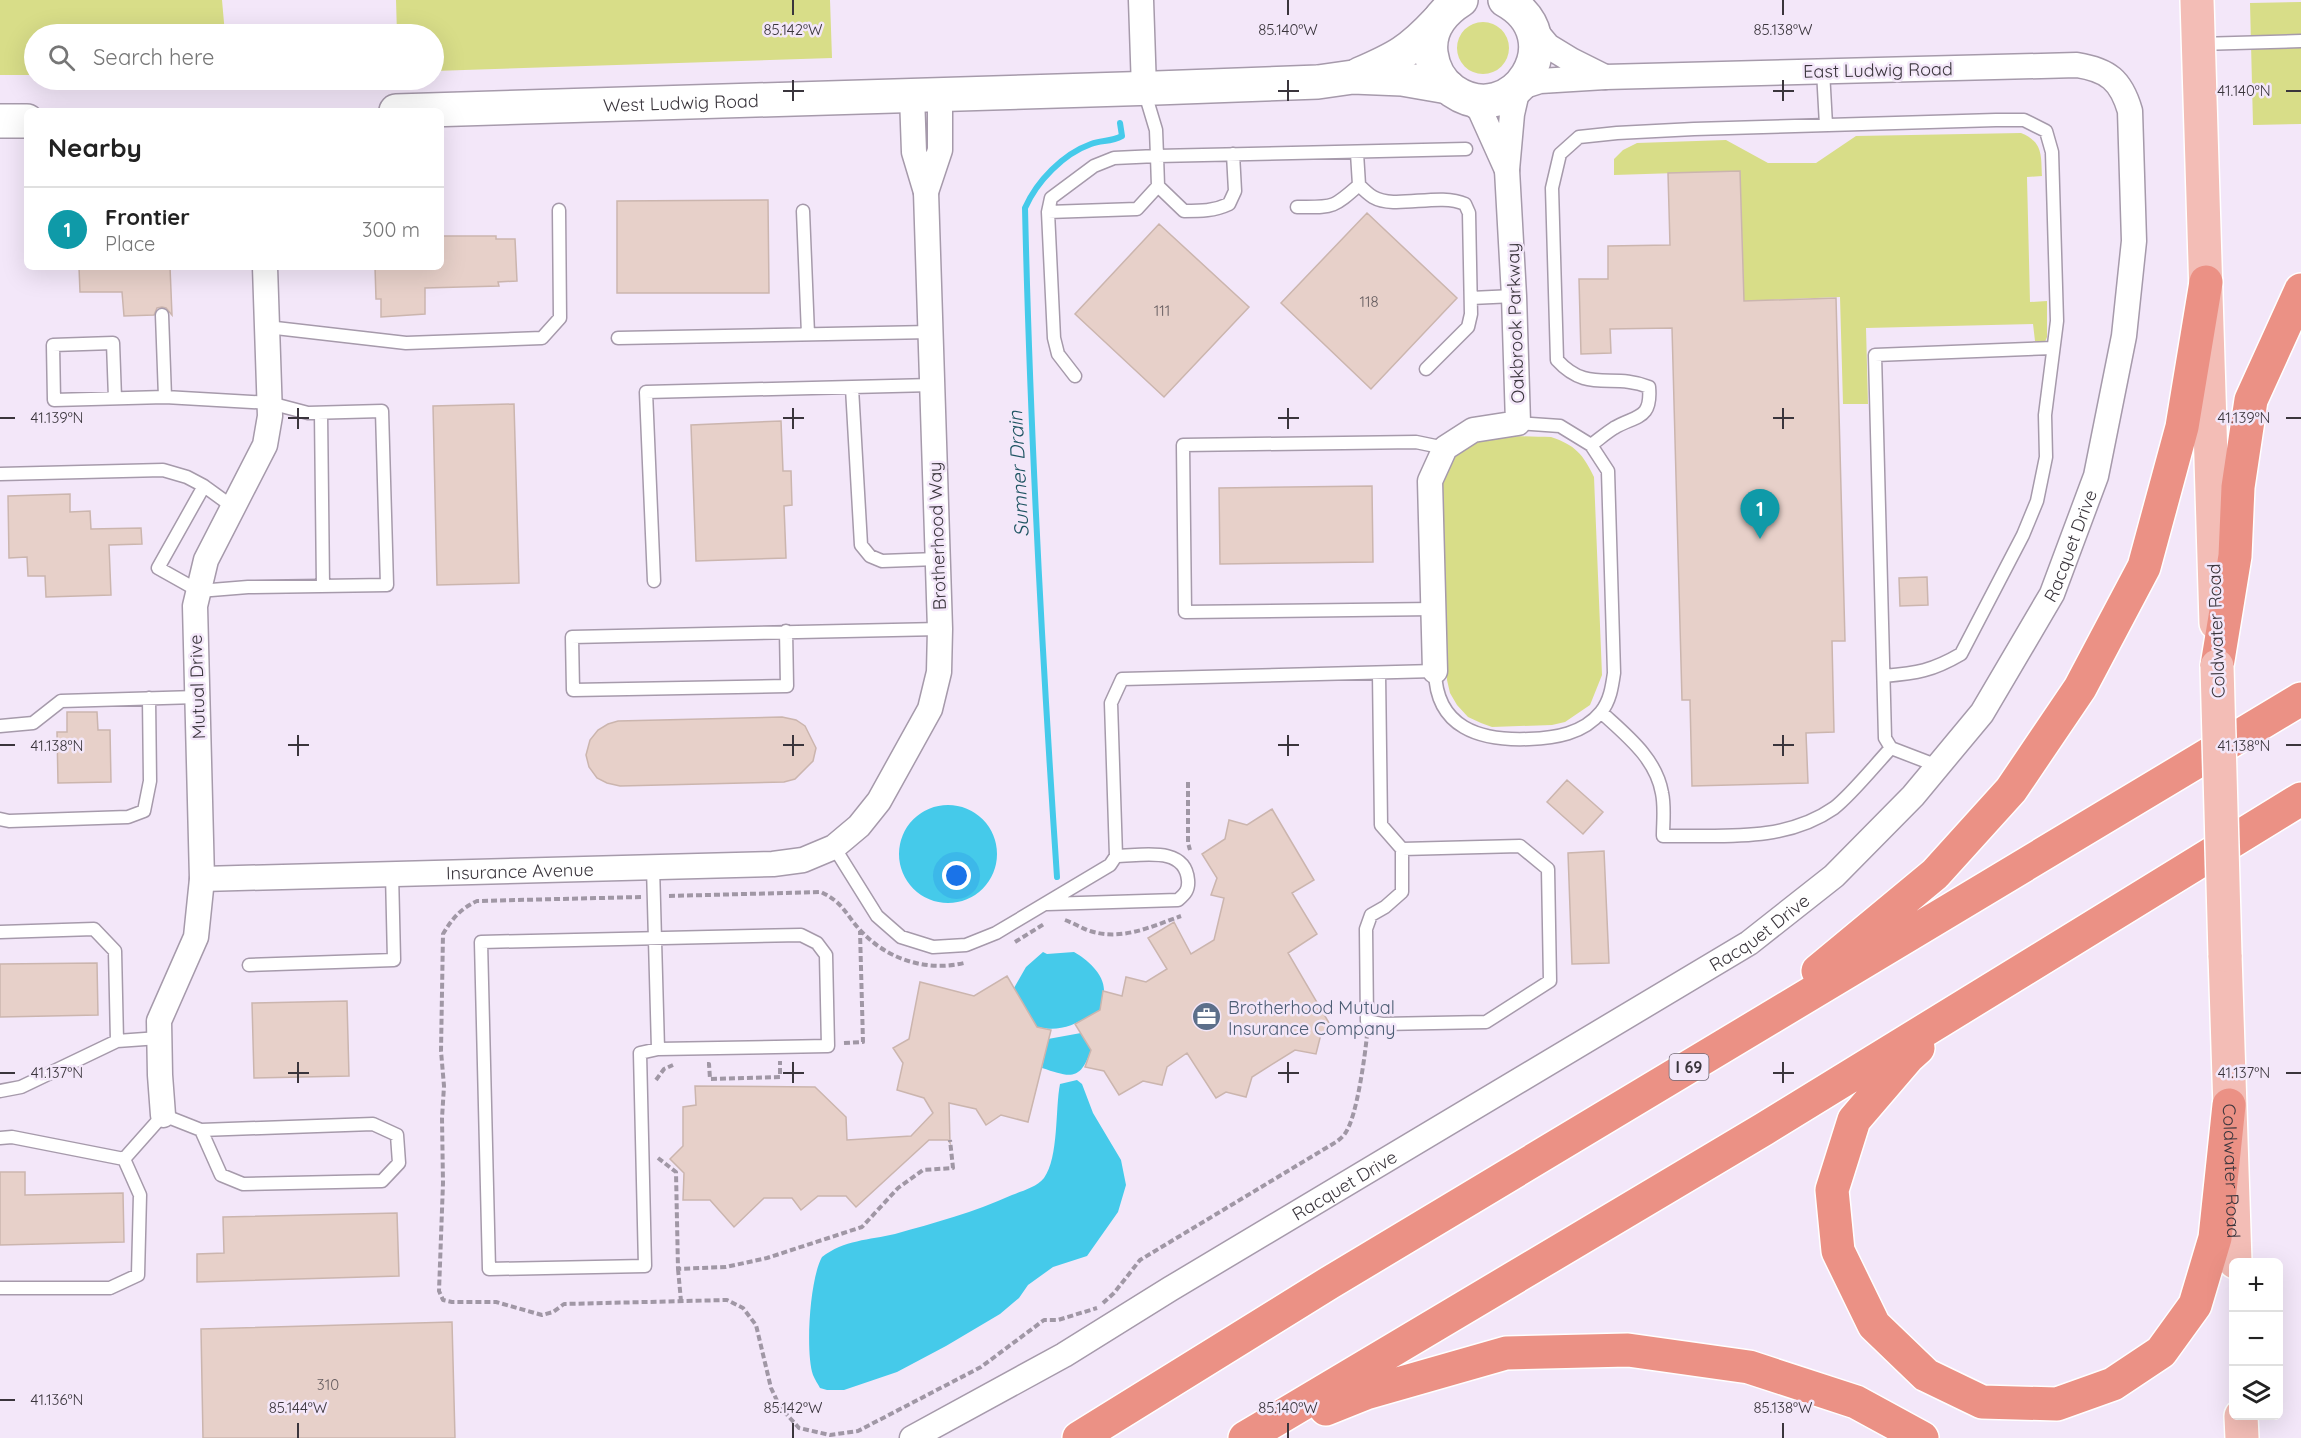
<!DOCTYPE html>
<html lang="en">
<head>
<meta charset="utf-8">
<style>
	:root { --surface:#fff; --page:#f2f2f2; --text:#222; --muted:#767676; --line:#e0e0e0; --accent:#2563eb }
	body { margin:0; font-family:Quicksand,sans-serif; background:var(--page); color:var(--text) }
	.controls { position:absolute; right:18px; bottom:18px; display:grid; overflow:hidden; border-radius:9px; box-shadow:0 6px 24px #0002 }
	.controls button { width:54px; height:54px; display:grid; place-items:center; padding:0; border:0; border-bottom:2px solid var(--line); background:var(--surface); color:var(--text); font:30px sans-serif }
	.you { position:absolute; left:957px; top:876px; width:21px; height:21px; margin:-15px; border:4px solid #fff; border-radius:50%; background:#1a73e8; box-shadow:0 0 0 9px #1a73e833 }
	.badge { display:grid; place-items:center; width:39px; height:39px; border-radius:50%; background:var(--accent); color:#fff; font-size:20px; font-weight:700 }
	.pin { position:absolute; translate:-50% -50px; filter:drop-shadow(0 2px 3px #0008) }
	.pin::after { content:''; position:absolute; top:32px; width:21px; height:18px; background:inherit; clip-path:polygon(0 0,100% 0,50% 100%) }
	.list { margin:0; padding:0; list-style:none }
	h2 { display:flex; justify-content:space-between; align-items:center; height:78px; margin:0; padding:0 24px; font-size:26px }
	h2 small { font-size:20px; font-weight:400; color:var(--muted) }
	.list li { display:grid; grid-template-columns:39px 1fr auto; gap:18px; align-items:center; box-sizing:border-box; height:84px; padding:0 24px; border-top:2px solid var(--line) }
	.list b { display:block; font-size:22px; white-space:nowrap }
	.list p { margin:0; font-size:20px; white-space:nowrap; color:var(--muted) }
	.list em { font-size:20px; font-style:normal; color:var(--muted) }
	.icon { flex:none; width:33px; height:33px; fill:none; stroke:currentColor; stroke-width:2; stroke-linecap:round; stroke-linejoin:round }
	.map { position:relative; flex:none; width:2301px; height:1438px; overflow:hidden }
	.search { position:absolute; background:var(--surface); box-shadow:0 6px 24px #0002; left:24px; top:24px; width:420px; height:66px; display:flex; align-items:center; gap:15px; box-sizing:border-box; padding:0 21px; border-radius:33px; color:var(--muted); font-size:22px }
	.panel { position:absolute; background:var(--surface); box-shadow:0 6px 24px #0002; left:24px; top:108px; width:420px; height:162px; border-radius:9px }
	.map>svg:first-child { display:block }
</style>
</head>
<body>
<div class="map">
<svg width="2301" height="1438" viewBox="0 0 2301 1438">
	<rect width="100%" height="100%" fill="#f3e7f9"/>
	<path fill="#d8dd88" d="M 0,0 L 222,0 L 225,34 L 34,34 L 34,75 L 0,75 Z
		M 396,0 L 830,0 L 832,58 L 434,71 L 434,34 L 397,34 Z
		M 2301,2 L 2301,124 L 2253,125 L 2250,3 Z
		M1457 48a26 26 0 1 1 52 0a26 26 0 1 1-52 0Z
		M 2021,133 C 2043,142 2041,155 2042,176 L 2027,177 L 2030,302 L 2047,301 L 2047,337 L 2045,342 L 2035,341 L 2033,324 L 1866,328 L 1868,404 L 1843,404 L 1840,297 L 1744,301 L 1740,171 L 1614,175 L 1614,159 L 1623,150 L 1637,143 L 1726,140 L 1768,163 L 1816,163 L 1856,136 Z
		M 1551,437 C 1575,445 1583,454 1594,477 L 1602,675 L 1590,705 L 1565,722 L 1552,725 L 1492,727 L 1481,723 L 1468,717 L 1457,705 L 1450,693 L 1447,680 L 1442,481 C 1445,474 1447,465 1452,459 C 1474,430 1519,437 1551,437 Z"/>
	<path fill="#45caea" d="M899 854a49 49 0 1 1 98 0a49 49 0 1 1-98 0Z
		M 1043,952 L 1047,954 L 1074,952 C 1087,959 1104,974 1104,990 C 1104,996 1101,1004 1100,1010 C 1078,1023 1062,1033 1037,1027 L 1014,988 L 1026,967 Z
		M 1081,1033 L 1091,1050 C 1080,1082 1070,1077 1042,1068 L 1048,1039 Z
		M 1077,1080 L 1082,1084 L 1093,1113 L 1121,1160 L 1126,1185 L 1118,1212 L 1087,1256 L 1053,1267 L 1028,1285 L 1019,1298 L 1000,1314 L 946,1346 L 897,1372 L 844,1390 L 827,1390 L 820,1388 C 818,1384 815,1380 813,1375 C 805,1351 810,1278 822,1257 C 844,1240 869,1240 895,1234 C 934,1223 975,1212 1012,1195 C 1022,1191 1037,1187 1044,1178 C 1059,1157 1055,1109 1060,1084 Z"/>
	<g fill="none" stroke-linecap="round" stroke-linejoin="round">
		<path stroke="#45caea" stroke-width="6" d="M 1057,877 C 1042,654 1030,431 1025,208 C 1037,181 1063,154 1091,144 C 1102,140 1111,142 1122,136 L 1120,123"/>
	</g>
	<path fill="#e7d0c9" stroke="#cbb5ae" stroke-width="1.5" d="M 1740,171 L 1744,301 L 1836,298 L 1845,641 L 1832,641 L 1834,732 L 1806,733 L 1808,783 L 1692,786 L 1690,700 L 1682,700 L 1672,328 L 1610,329 L 1611,353 L 1581,354 L 1579,279 L 1608,279 L 1608,246 L 1670,245 L 1668,173 Z
		M 768,200 L 769,293 L 617,293 L 617,201 Z
		M 1367,213 L 1457,298 L 1371,389 L 1281,303 Z
		M 1159,224 L 1249,307 L 1164,397 L 1075,314 Z
		M 441,236 L 496,236 L 496,239 L 515,239 L 517,281 L 498,282 L 499,286 L 425,288 L 425,314 L 381,317 L 381,299 L 376,299 L 375,267 L 441,267 Z
		M 79,267 L 170,267 L 172,315 L 166,308 L 162,307 L 157,308 L 154,315 L 124,316 L 122,292 L 80,292 Z
		M 514,404 L 519,583 L 437,585 L 433,406 Z
		M 781,421 L 783,471 L 791,471 L 792,505 L 784,506 L 786,558 L 696,561 L 691,425 Z
		M 1372,486 L 1373,562 L 1220,564 L 1219,488 Z
		M 70,494 L 70,512 L 90,511 L 91,529 L 141,528 L 142,544 L 109,545 L 111,595 L 46,597 L 45,576 L 28,576 L 27,557 L 9,558 L 8,496 Z
		M 1927,577 L 1928,605 L 1900,606 L 1899,578 Z
		M 67,712 L 97,712 L 98,730 L 110,730 L 111,782 L 58,783 L 57,732 L 67,732 Z
		M 782,717 L 796,720 L 805,726 L 816,748 L 813,761 L 795,779 L 784,782 L 620,786 L 607,783 L 597,778 L 589,767 L 586,755 L 590,740 L 598,730 L 608,724 L 618,721 Z
		M 1567,780 L 1603,812 L 1583,834 L 1547,802 Z
		M 1272,809 L 1314,880 L 1292,893 L 1317,934 L 1288,953 L 1332,1028 L 1321,1034 L 1316,1054 L 1295,1050 L 1252,1077 L 1246,1097 L 1226,1092 L 1216,1098 L 1187,1053 L 1167,1067 L 1162,1085 L 1143,1081 L 1119,1095 L 1104,1071 L 1085,1067 L 1091,1050 L 1075,1024 L 1100,1010 L 1103,991 L 1122,996 L 1126,977 L 1146,982 L 1167,969 L 1148,938 L 1174,922 L 1191,954 L 1214,940 L 1224,898 L 1211,895 L 1217,878 L 1202,854 L 1225,839 L 1229,820 L 1247,825 Z
		M 1604,851 L 1609,963 L 1572,964 L 1568,853 Z
		M 97,963 L 98,1015 L 0,1017 L 0,964 Z
		M 1007,976 L 1037,1027 L 1051,1030 L 1028,1122 L 1001,1115 L 986,1125 L 976,1109 L 949,1103 L 950,1143 L 948,1140 L 929,1140 L 856,1207 L 846,1196 L 818,1196 L 801,1210 L 792,1198 L 764,1198 L 734,1227 L 710,1200 L 683,1200 L 684,1173 L 670,1159 L 683,1146 L 683,1107 L 696,1105 L 695,1086 L 815,1087 L 846,1117 L 847,1140 L 911,1136 L 933,1113 L 924,1098 L 897,1090 L 903,1063 L 893,1048 L 909,1039 L 920,982 L 974,996 Z
		M 347,1001 L 349,1076 L 254,1078 L 252,1003 Z
		M 0,1172 L 25,1172 L 25,1195 L 123,1193 L 124,1242 L 0,1245 Z
		M 397,1213 L 399,1276 L 197,1282 L 197,1254 L 224,1253 L 223,1217 Z
		M 452,1322 L 455,1438 L 203,1438 L 201,1329 Z"/>
	<g fill="none" stroke-linecap="round" stroke-linejoin="round">
		<defs>
			<path id="lane" d="M 2199,44 L 2301,41
				M 1823,71 L 1826,125
				M 1357,153 L 1359,185 C 1363,189 1368,194 1373,197 C 1395,210 1439,192 1465,204 L 1469,213 L 1471,314 L 1468,327 L 1426,369
				M 1233,154 L 1235,191 L 1229,204 C 1214,211 1201,211 1184,211 L 1158,186 L 1157,156 L 1466,149
				M 1297,207 C 1333,207 1332,209 1359,185
				M 803,211 L 808,334
				M 1048,212 L 1137,209 L 1158,186
				M 1471,298 L 1514,296
				M 162,315 L 165,397
				M 267,327 L 406,343 L 542,338 L 560,318 L 559,210
				M 618,338 L 931,332
				M 1075,376 L 1058,354 L 1054,338 L 1048,212 L 1051,198 L 1094,166 L 1114,158 L 1157,156 L 1156,130 L 1144,90
				M 852,388 L 861,545 L 870,556 L 882,561 L 937,559
				M 115,398 L 113,343 L 53,345 L 54,400 L 165,397 L 270,403 L 308,413 L 382,411 L 387,585 L 248,587 L 199,591 L 158,568 L 204,486 L 233,507
				M 321,413 L 323,586
				M 1591,445 C 1598,440 1606,433 1614,428 C 1636,415 1652,420 1649,387 C 1612,372 1588,394 1557,360 L 1552,188 L 1560,154 L 1579,137 L 1617,133 L 1694,129 L 1996,120 L 2024,120 L 2046,131 L 2052,152 L 2057,321 L 2045,415 L 2046,457 L 2037,501 L 2023,535 L 1961,654 C 1932,671 1917,673 1884,676
				M 0,474 L 163,470 L 187,477 L 204,486
				M 654,581 L 646,392 L 932,385
				M 1434,609 L 1185,612 L 1183,445 L 1416,442 L 1445,448
				M 786,631 L 787,686 L 573,690 L 572,637 L 940,629
				M 1379,673 L 1381,825 L 1402,849 L 1520,846 L 1548,869 L 1550,981 L 1486,1022 L 1382,1024 L 1367,1021 L 1366,929 L 1371,915 L 1385,907 L 1402,892 L 1402,849
				M 1601,712 C 1626,735 1656,758 1662,793 C 1665,807 1663,822 1663,836 C 1721,835 1784,843 1834,808 C 1851,795 1875,765 1891,748
				M 0,726 L 33,723 L 61,701 L 197,697
				M 1938,766 L 1891,748 L 1885,738 L 1875,355 L 2053,348
				M 0,819 L 9,821 L 128,817 L 144,811 L 150,781 L 149,698
				M 834,847 L 877,916 L 901,937 L 933,947 L 966,945 L 996,933 L 1110,865 L 1116,856 L 1111,703 L 1122,679 L 1435,671 C 1436,728 1480,741 1529,739 C 1555,738 1583,734 1601,712 C 1610,701 1612,687 1614,673 L 1608,471 L 1591,445 L 1560,426 L 1518,423
				M 653,867 L 658,1049
				M 1047,904 L 1178,900 C 1185,894 1189,890 1188,880 C 1185,845 1140,856 1116,856
				M 0,932 L 94,929 L 115,951 L 117,1041
				M 801,935 L 817,943 L 826,955 L 828,1046 L 658,1049 L 640,1053 L 645,1266 L 489,1269 L 481,942 Z
				M 249,965 L 394,960 L 392,873
				M 0,1091 L 21,1087 L 117,1041 L 159,1038
				M 0,1138 L 12,1137 L 124,1159
				M 124,1159 L 163,1115 L 201,1130 L 373,1124 L 397,1135 L 399,1163 L 382,1181 L 243,1184 L 221,1175 L 201,1130
				M 0,1288 L 110,1288 L 138,1275 L 140,1195 L 124,1159"/>
			<g id="street">
				<path d="M 1141,0 L 1144,89"/>
				<path d="M 912,96 L 914,152 L 926,192 L 940,150 L 940,95"/>
				<path d="M 1466,98 L 1480,110 L 1507,170 L 1512,114 L 1518,88 L 1540,81 L 1605,77 L 1571,60 L 1548,46 L 1532,27"/>
				<path d="M 1435,671 L 1430,481 L 1445,448 L 1473,430 L 1518,423 L 1514,296 L 1507,170"/>
				<path id="s1" d="M 202,879 L 773,864 L 803,860 L 834,847 L 859,826 L 879,801 L 930,709 L 939,672 L 940,629 L 926,192"/>
				<path d="M 163,1115 L 160,1075 L 159,1021 L 196,937 L 202,879 L 195,606 L 206,560 L 265,445 L 270,416 L 265,267"/>
				<path id="s2" d="M 912,1438 L 1064,1355 L 1170,1289 L 1749,943 L 1834,876 L 1913,796 L 1982,713 L 2052,594 L 2096,476 L 2124,336 L 2134,241 L 2130,111 C 2121,80 2108,70 2077,65 L 1605,77"/>
			</g>
			<g id="secondary">
				<path d="M 1461,0 C 1442,12 1428,29 1431,53 C 1433,68 1440,82 1453,91 C 1513,132 1574,38 1505,0"/>
				<path d="M 1360,74 C 1397,58 1410,51 1438,21"/>
				<path id="s3" d="M 396,111 L 1156,88 L 1318,82 L 1353,77 L 1402,79 L 1448,87"/>
				<path d="M 0,121 L 27,121"/>
			</g>
			<g id="primary">
				<path d="M 2197,0 L 2216,623"/>
				<path id="s4" d="M 2225,955 L 2235,1262"/>
				<path d="M 2241,1416 L 2242,1438"/>
			</g>
			<path id="highway" d="M 2217,666 L 2235,556 L 2238,487 L 2251,400 L 2301,290
				M 1818,971 L 1935,874 L 2011,790 L 2080,688 L 2144,567 L 2182,427 L 2206,282
				M 1918,1048 L 1908,1057 L 1854,1120 L 1832,1190 L 1838,1251 L 1874,1325 L 1926,1375 L 1982,1402 L 2057,1404 L 2113,1384 L 2161,1352 L 2195,1305 L 2215,1238 L 2229,1105
				M 1326,1409 L 1366,1393 L 1506,1353 L 1628,1350 L 1749,1367 L 1856,1402 L 1922,1438
				M 1079,1438 L 1329,1283 L 2301,699
				M 1245,1438 L 1764,1129 L 2301,799"/>
		</defs>
		<use href="#lane" stroke="#a69aab" stroke-width="15"/>
		<use href="#street" stroke="#a69aab" stroke-width="27"/>
		<use href="#secondary" stroke="#a69aab" stroke-width="36"/>
		<use href="#primary" stroke="#fff" stroke-width="36"/>
		<use href="#highway" stroke="#fff" stroke-width="36"/>
		<path stroke="#a097a5" stroke-width="4" stroke-dasharray="6 3" stroke-linecap="butt" d="M 1188,782 L 1188,843 L 1190,850
			M 669,896 L 821,892 C 844,903 845,914 861,931 C 887,959 926,972 964,963
			M 641,897 L 477,901 C 460,909 452,919 443,934 L 441,1051 L 444,1086 L 442,1118 L 443,1183 L 439,1291 L 443,1300 L 452,1302 L 496,1302 L 542,1315 L 553,1312 L 564,1304 L 727,1300 L 743,1308 L 756,1325 L 771,1388 L 780,1407 L 799,1428 L 830,1435 L 858,1431 L 981,1367 L 1044,1320 L 1058,1320 L 1097,1308
			M 1065,920 C 1073,923 1080,927 1087,930 C 1120,942 1150,927 1181,916
			M 1015,942 L 1044,924
			M 844,1043 L 863,1042 L 860,931
			M 707,1064 L 709,1064 L 710,1079 L 780,1077 L 780,1061
			M 656,1080 L 664,1069 L 673,1065
			M 658,1158 L 676,1172 L 678,1269 L 726,1267 L 767,1258 L 862,1227 L 898,1188 L 923,1170 L 953,1168 L 950,1140
			M 678,1269 L 681,1301
			M 1103,1303 L 1114,1293 L 1140,1260 L 1336,1142 C 1340,1139 1344,1136 1346,1132 C 1357,1115 1365,1056 1367,1035"/>
		<use href="#lane" stroke="#fff" stroke-width="12"/>
		<use href="#street" stroke="#fff" stroke-width="24"/>
		<use href="#secondary" stroke="#fff" stroke-width="33"/>
		<use href="#primary" stroke="#f3bdb6" stroke-width="33"/>
		<use href="#highway" stroke="#eb9185" stroke-width="33"/>
		<defs>
			<path id="primary-bridge" d="M 2217,666 L 2225,955"/>
		</defs>
		<use href="#primary-bridge" stroke="#fff" stroke-width="36" stroke-linecap="butt"/>
		<use href="#primary-bridge" stroke="#f3bdb6" stroke-width="33"/>
	</g>
	<path fill="none" stroke="#3a353c" stroke-width="2" d="M 793,0 L 793,15M 1288,0 L 1288,15M 1783,0 L 1783,15M 793,80 L 793,101M 1288,80 L 1288,101M 1783,80 L 1783,101M 783,91 L 804,91M 1278,91 L 1299,91M 1773,91 L 1794,91M 2286,91 L 2301,91M 298,408 L 298,429M 793,408 L 793,429M 1288,408 L 1288,429M 1783,408 L 1783,429M 0,418 L 15,418M 288,418 L 309,418M 783,418 L 804,418M 1278,418 L 1299,418M 1773,418 L 1794,418M 2286,418 L 2301,418M 298,735 L 298,756M 793,735 L 793,756M 1288,735 L 1288,756M 1783,735 L 1783,756M 0,745 L 15,745M 288,745 L 309,745M 783,745 L 804,745M 1278,745 L 1299,745M 1773,745 L 1794,745M 2286,745 L 2301,745M 298,1062 L 298,1083M 793,1062 L 793,1083M 1288,1062 L 1288,1083M 1783,1062 L 1783,1083M 0,1073 L 15,1073M 288,1073 L 309,1073M 783,1073 L 804,1073M 1278,1073 L 1299,1073M 1773,1073 L 1794,1073M 2286,1073 L 2301,1073M 0,1400 L 15,1400M 298,1423 L 298,1438M 793,1423 L 793,1438M 1288,1423 L 1288,1438M 1783,1423 L 1783,1438"/>
	<defs>
		<symbol id="office-disc" viewBox="-11 -11 22 22"><circle r="9.5" fill="#5c6f8a" stroke="#f3e7f9"/><path d="M-6-3h4V-5.5h4V-3h4V5H-6ZM-1-4.5V-3h2v-1.5ZM-6 0V1H6V0Z" fill="#fff"/></symbol>
	</defs>
	<g fill-rule="evenodd">
		<use href="#office-disc" x="1190" y="1000" width="33" height="33"/>
	</g>
	<g text-anchor="middle" dominant-baseline="central" stroke-width="5" stroke-linejoin="round" paint-order="stroke">
		<g font-size="15" fill="#655c5f">
			<text x="1369" y="301">118</text>
			<text x="1162" y="310">111</text>
			<text x="328" y="1384">310</text>
		</g>
		<rect fill="#f3e7f9" stroke="#726a75" stroke-width="1.5" x="1669.5" y="1054" width="39" height="26" rx="4.5"/>
		<g font-size="16" font-weight="bold" fill="#3a353c">
			<text x="1689" y="1067">I 69</text>
		</g>
		<g font-size="18" fill="#3a353c" stroke="#f3e7f9">
			<text transform="translate(1878 70) rotate(-1)">East Ludwig Road</text>
			<text stroke="none"><textPath href="#s3" startOffset="285">West Ludwig Road</textPath></text>
			<text transform="translate(1515 323) rotate(-92)">Oakbrook Parkway</text>
			<text transform="translate(937 536) rotate(-92)">Brotherhood Way</text>
			<text stroke="none"><textPath href="#s2" startOffset="1491">Racquet Drive</textPath></text>
			<text transform="translate(2216 631) rotate(-92)">Coldwater Road</text>
			<text transform="translate(197 687) rotate(-92)">Mutual Drive</text>
			<text stroke="none"><textPath href="#s1" startOffset="318">Insurance Avenue</textPath></text>
			<text stroke="none"><textPath href="#s2" startOffset="987">Racquet Drive</textPath></text>
			<text stroke="none"><textPath href="#s4" startOffset="216">Coldwater Road</textPath></text>
			<text stroke="none"><textPath href="#s2" startOffset="501">Racquet Drive</textPath></text>
		</g>
		<g font-size="18" fill="#4e5e75" stroke="#f3e7f9" text-anchor="start">
			<text x="1228" y="1007">Brotherhood Mutual<tspan x="1228" dy="21">Insurance Company</tspan></text>
		</g>
		<g font-size="20" font-style="italic" fill="#1e5462" stroke="#f3e7f9">
			<text transform="translate(1018 474) rotate(-93)">Sumner Drain</text>
		</g>
	</g>
	<g font-size="15" text-anchor="middle" fill="#3a353c" stroke="#f3e7f9" stroke-width="5" stroke-linejoin="round" paint-order="stroke">
		<text x="793" y="35">85.142°W</text>
		<text x="1288" y="35">85.140°W</text>
		<text x="1783" y="35">85.138°W</text>
		<text x="2244" y="96">41.140°N</text>
		<text x="57" y="423">41.139°N</text>
		<text x="2244" y="423">41.139°N</text>
		<text x="57" y="751">41.138°N</text>
		<text x="2244" y="751">41.138°N</text>
		<text x="57" y="1078">41.137°N</text>
		<text x="2244" y="1078">41.137°N</text>
		<text x="57" y="1405">41.136°N</text>
		<text x="298" y="1413">85.144°W</text>
		<text x="793" y="1413">85.142°W</text>
		<text x="1288" y="1413">85.140°W</text>
		<text x="1783" y="1413">85.138°W</text>
	</g>
</svg>
<div class="controls">
<button>+</button>
<button>−</button>
<button><svg class="icon" aria-label="layers" viewBox="0 0 24 24"><path d="M12 4l9 5-9 5-9-5zM3 14l9 5 9-5"/></svg></button>
</div>
<div class="you"></div>
<div class="pin badge" style="left:1760px;top:539px;background:#0f9aa8">1</div>
<div class="search"><svg class="icon" aria-label="search" viewBox="0 0 24 24"><circle cx="10" cy="10" r="6"/><path d="M15 15l6 6"/></svg>Search here</div>
<section class="panel">
<h2>Nearby<small></small></h2>
<ul class="list">
<li><span class="badge" style="background:#0f9aa8">1</span><div><b>Frontier</b><p>Place</p></div><em>300 m</em></li>
</ul>
</section>
</div>
</body>
</html>
